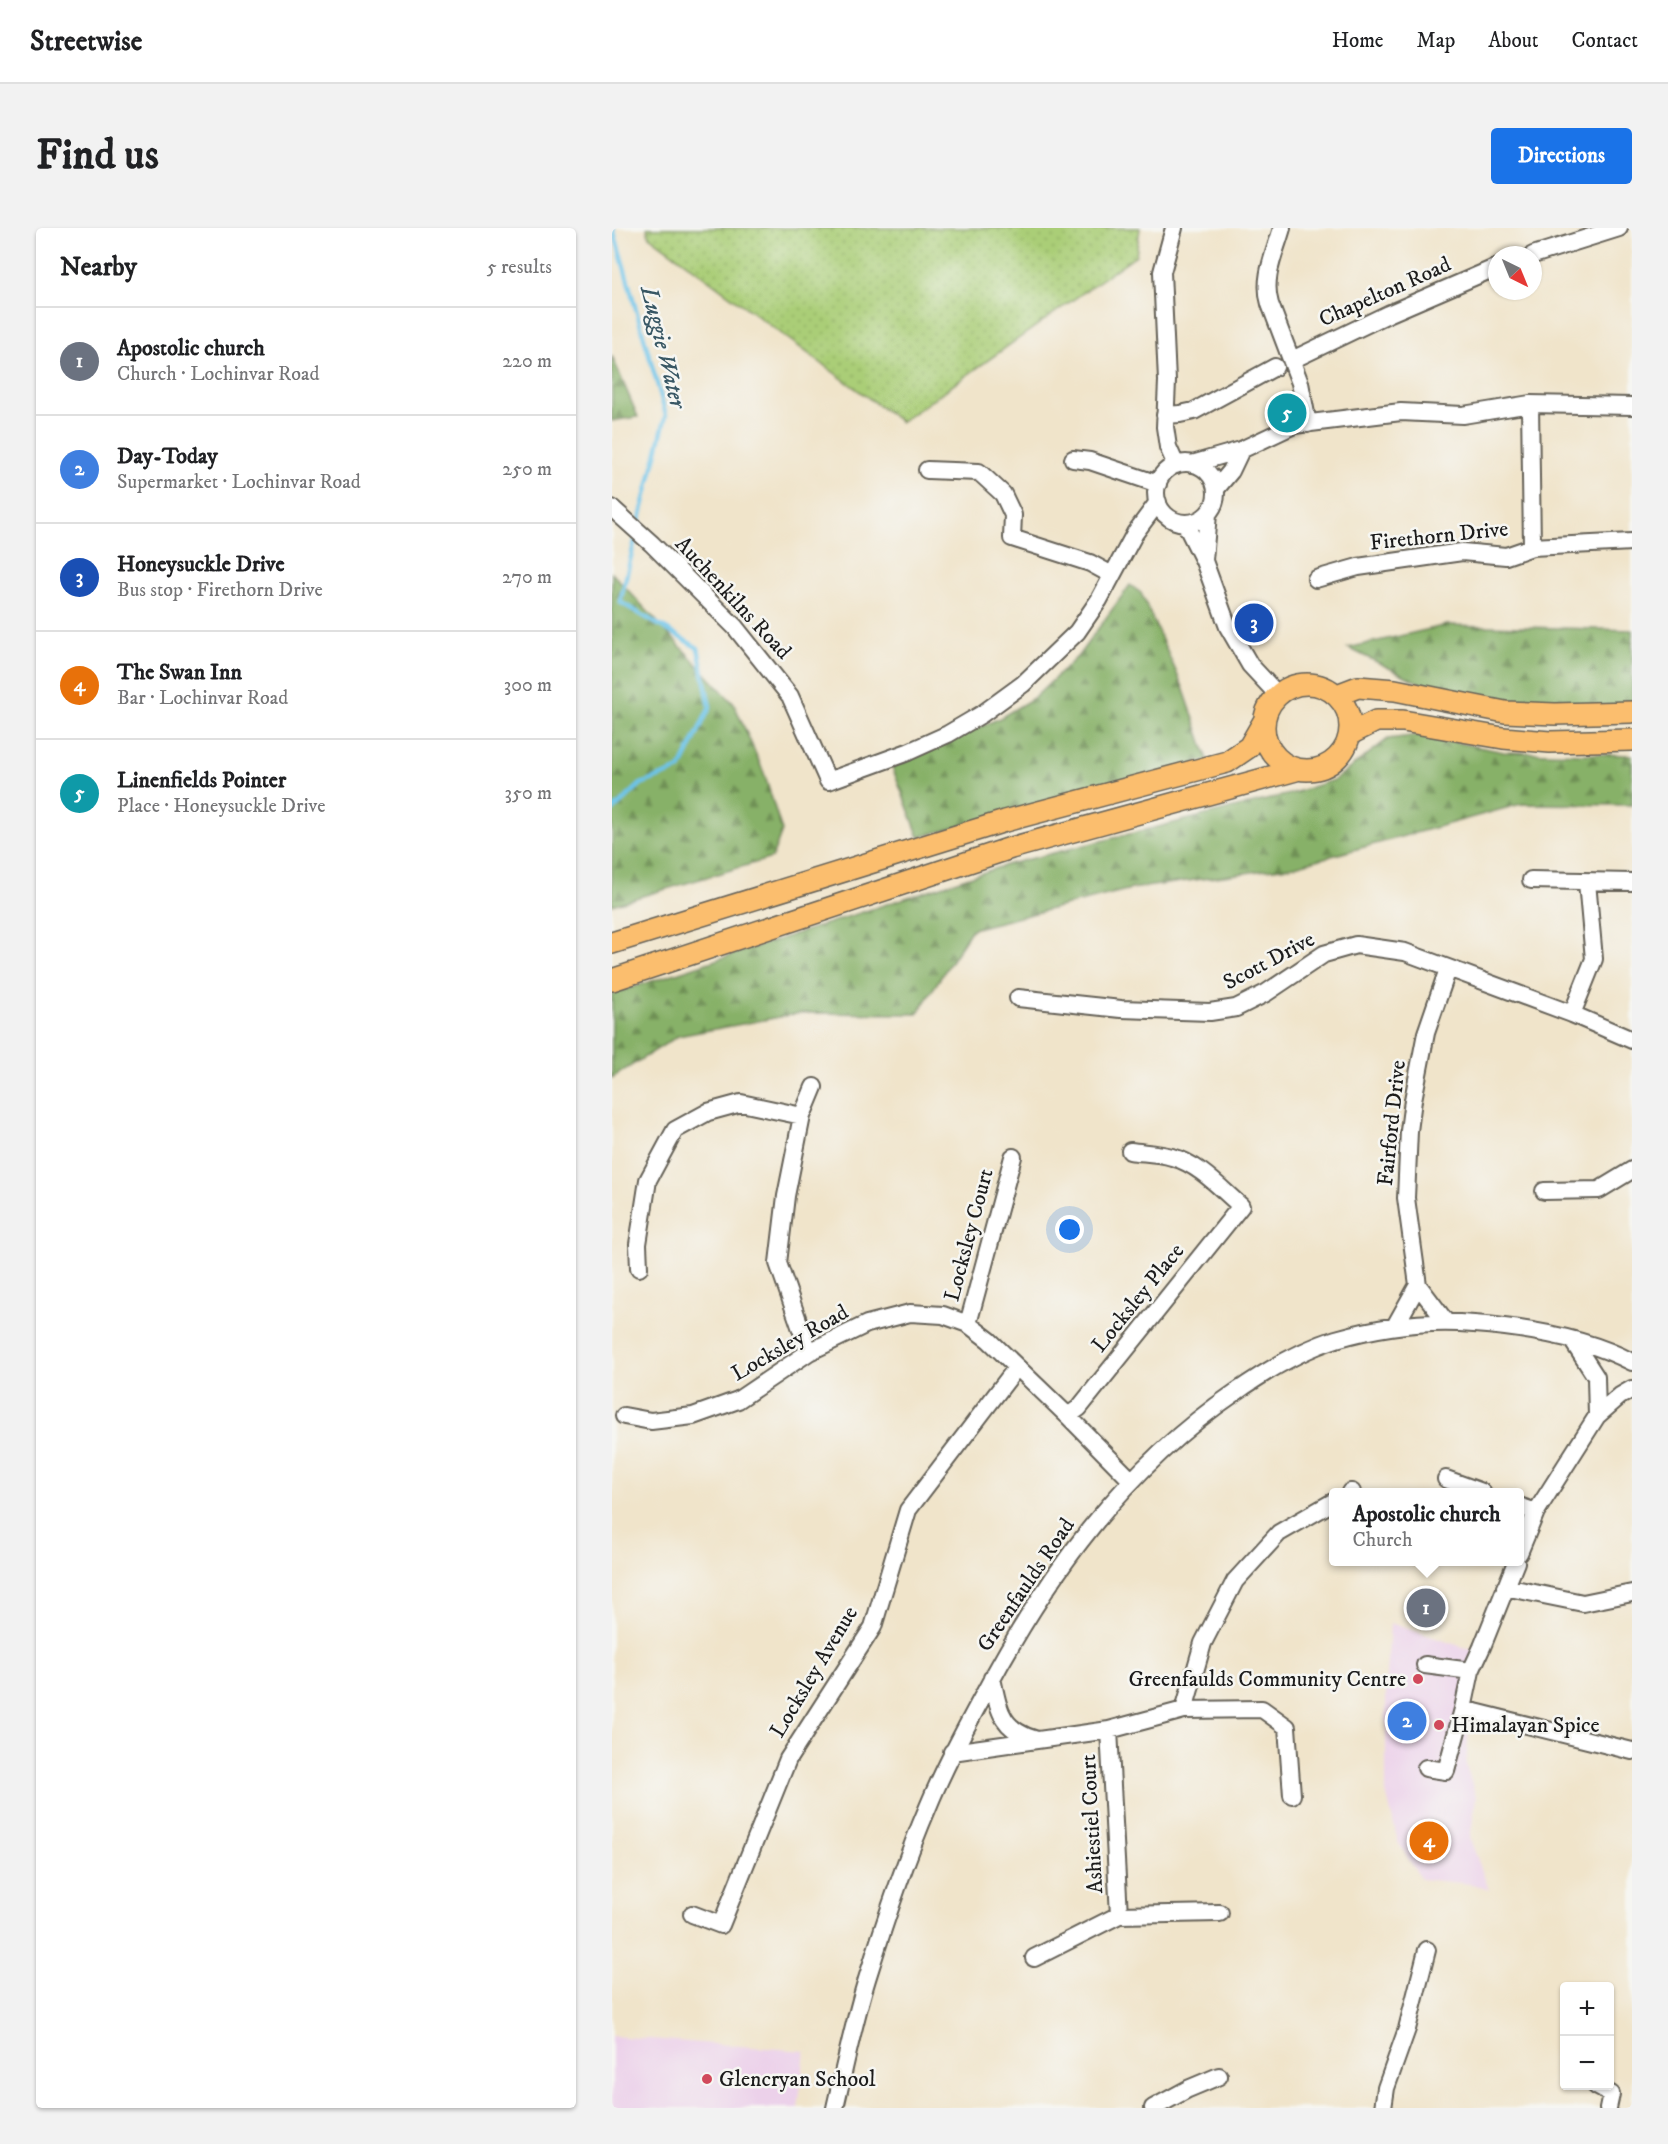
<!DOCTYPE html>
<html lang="en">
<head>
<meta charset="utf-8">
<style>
	:root { --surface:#fff; --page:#f2f2f2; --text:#202124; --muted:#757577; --line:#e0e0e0; --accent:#1a73e8 }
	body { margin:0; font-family:"IM FELL DW Pica",serif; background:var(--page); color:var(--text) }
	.controls { position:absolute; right:18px; bottom:18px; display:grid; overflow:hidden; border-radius:6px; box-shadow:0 2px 4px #0004 }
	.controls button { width:54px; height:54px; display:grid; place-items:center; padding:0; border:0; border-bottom:2px solid var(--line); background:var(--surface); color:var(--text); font:30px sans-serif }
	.compass { position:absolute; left:876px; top:18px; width:54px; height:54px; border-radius:50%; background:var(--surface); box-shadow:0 2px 4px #0004; rotate:137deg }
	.you { position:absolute; left:458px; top:1002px; width:21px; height:21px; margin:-15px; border:4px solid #fff; border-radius:50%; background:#1a73e8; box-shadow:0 0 0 9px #1a73e833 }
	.badge { display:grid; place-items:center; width:39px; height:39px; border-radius:50%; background:var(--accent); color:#fff; font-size:20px; font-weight:700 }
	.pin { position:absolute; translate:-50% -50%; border:3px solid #fff; box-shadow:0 2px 6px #0006 }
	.popup { position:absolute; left:717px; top:1260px; width:195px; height:78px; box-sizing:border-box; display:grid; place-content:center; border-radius:6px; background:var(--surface); filter:drop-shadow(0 2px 4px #0005); font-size:20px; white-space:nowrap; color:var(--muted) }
	.popup b { font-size:22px; color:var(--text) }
	.popup::after { content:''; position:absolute; left:50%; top:100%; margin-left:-12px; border:12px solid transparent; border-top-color:var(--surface) }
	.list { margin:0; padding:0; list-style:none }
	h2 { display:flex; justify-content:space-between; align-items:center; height:78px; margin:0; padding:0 24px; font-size:26px }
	h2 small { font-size:20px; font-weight:400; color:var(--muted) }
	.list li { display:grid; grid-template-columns:39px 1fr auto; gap:18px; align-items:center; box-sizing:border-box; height:108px; padding:0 24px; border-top:2px solid var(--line) }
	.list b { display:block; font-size:22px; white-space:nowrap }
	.list p { margin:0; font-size:20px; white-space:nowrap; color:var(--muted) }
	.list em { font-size:20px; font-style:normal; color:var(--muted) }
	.map { position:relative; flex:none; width:1020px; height:1880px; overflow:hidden; border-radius:6px }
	header { display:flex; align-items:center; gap:36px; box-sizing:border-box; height:84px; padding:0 30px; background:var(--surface); border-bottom:2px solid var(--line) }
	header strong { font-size:28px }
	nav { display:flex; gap:33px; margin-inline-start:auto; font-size:21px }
	.intro { display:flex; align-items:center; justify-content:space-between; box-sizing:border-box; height:144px; padding:0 36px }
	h1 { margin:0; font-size:42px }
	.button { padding:15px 27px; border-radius:6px; background:var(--accent); color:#fff; font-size:21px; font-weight:700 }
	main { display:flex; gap:36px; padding:0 36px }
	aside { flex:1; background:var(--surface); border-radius:6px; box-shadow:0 2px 4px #0004 }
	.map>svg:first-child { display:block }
</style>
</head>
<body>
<header>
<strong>Streetwise</strong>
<nav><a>Home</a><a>Map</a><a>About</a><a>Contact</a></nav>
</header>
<div class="intro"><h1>Find us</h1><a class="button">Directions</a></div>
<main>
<aside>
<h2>Nearby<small>5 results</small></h2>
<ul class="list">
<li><span class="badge" style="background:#6b7280">1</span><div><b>Apostolic church</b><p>Church · Lochinvar Road</p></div><em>220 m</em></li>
<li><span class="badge" style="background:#3f7fe0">2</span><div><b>Day-Today</b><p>Supermarket · Lochinvar Road</p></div><em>250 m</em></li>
<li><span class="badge" style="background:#1a4fb4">3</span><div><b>Honeysuckle Drive</b><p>Bus stop · Firethorn Drive</p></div><em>270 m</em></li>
<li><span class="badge" style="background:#e8710a">4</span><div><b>The Swan Inn</b><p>Bar · Lochinvar Road</p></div><em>300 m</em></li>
<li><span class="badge" style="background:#0f9aa8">5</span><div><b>Linenfields Pointer</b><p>Place · Honeysuckle Drive</p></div><em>350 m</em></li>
</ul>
</aside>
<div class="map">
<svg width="1020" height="1880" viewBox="0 0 1020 1880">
	<defs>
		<pattern id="grass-dots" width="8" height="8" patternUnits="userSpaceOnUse" patternTransform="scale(1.5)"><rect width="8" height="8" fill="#aace77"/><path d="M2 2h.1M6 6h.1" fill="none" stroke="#92b066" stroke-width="1.8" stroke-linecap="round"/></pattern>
		<pattern id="forest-firs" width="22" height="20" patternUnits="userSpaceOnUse" patternTransform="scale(1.5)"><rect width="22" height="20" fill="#87b168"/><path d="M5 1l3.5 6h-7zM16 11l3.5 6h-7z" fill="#6e8f55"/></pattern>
	</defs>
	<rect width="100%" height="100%" fill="#f6f6f2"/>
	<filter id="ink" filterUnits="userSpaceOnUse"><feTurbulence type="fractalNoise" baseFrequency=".0167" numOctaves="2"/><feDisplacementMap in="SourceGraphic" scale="12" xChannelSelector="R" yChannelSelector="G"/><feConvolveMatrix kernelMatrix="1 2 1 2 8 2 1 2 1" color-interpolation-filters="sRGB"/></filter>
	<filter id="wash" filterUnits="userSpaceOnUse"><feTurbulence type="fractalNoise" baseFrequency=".008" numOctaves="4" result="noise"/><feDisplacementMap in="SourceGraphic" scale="24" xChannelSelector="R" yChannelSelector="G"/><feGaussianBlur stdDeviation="1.35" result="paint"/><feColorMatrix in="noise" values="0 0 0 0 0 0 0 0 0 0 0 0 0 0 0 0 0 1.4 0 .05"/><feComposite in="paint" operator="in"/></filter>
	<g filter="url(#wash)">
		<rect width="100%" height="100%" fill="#f0e4ca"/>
		<path fill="#ecd1ea" d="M 778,1395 L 863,1423 L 854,1537 L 864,1569 L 858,1611 L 877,1662 L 860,1656 L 809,1651 L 786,1614 L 774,1564 L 774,1464 Z
			M 0,1808 L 193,1823 L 186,1880 L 0,1880 Z"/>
		<path fill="url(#grass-dots)" stroke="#63754a" stroke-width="1.5" d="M 35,0 L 528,0 L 524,27 L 289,194 L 37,8 Z"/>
		<path fill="url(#forest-firs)" stroke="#526642" stroke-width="1.5" d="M 0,128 L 26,189 L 0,193 Z
			M 0,345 L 122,476 L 152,545 L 170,603 L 160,630 L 0,677 Z
			M 518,357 L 529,365 L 571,459 L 596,532 L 307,609 L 280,539 L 388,490 L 423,469 L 466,428 Z
			M 835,397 L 1020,402 L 1020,478 L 956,479 L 894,472 L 820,461 L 736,420 Z
			M 807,507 L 892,524 L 1020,527 L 1020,577 L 909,576 L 683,638 L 519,661 L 360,701 L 305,786 L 189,785 L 66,808 L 0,850 L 0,766 L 397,636 L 678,566 L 722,552 L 776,511 Z"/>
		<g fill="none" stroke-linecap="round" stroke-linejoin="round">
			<path stroke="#6cc4ea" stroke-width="4.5" d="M 1,0 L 54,187 L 26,299
				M 0,583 L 29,556 L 68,541 L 98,479 L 86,420 L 8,374 L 24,308"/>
		</g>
	</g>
	<g filter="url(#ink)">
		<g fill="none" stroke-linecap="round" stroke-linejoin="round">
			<defs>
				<path id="minor" d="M 562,0 L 550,44 L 555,153 L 553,199 L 556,219 L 564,237
					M 670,0 C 663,25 650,50 658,76 L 688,155 L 696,196
					M 921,27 L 1007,0
					M 680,132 L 776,86 L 885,39
					M 918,176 L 920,319
					M 553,187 L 568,186 L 582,183 L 663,139
					M 461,231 L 478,233 L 546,256
					M544 265a30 30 0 1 1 60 0a30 30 0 1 1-60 0Z
					M 580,236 L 629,222 L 682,197 L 789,184 L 851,187 L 918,176 L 1020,178
					M 315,242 L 367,244 L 391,266 L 401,287 L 400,310 L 478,335 L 500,347
					M 604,261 L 619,243 L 629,222
					M 0,280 L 40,316 L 123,399 L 178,468 L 216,553 L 296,524 L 336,506 L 370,486 L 411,456 L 465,404 L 487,372 L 523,305 L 546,274
					M 573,295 L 592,333 L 616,399 L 638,437 L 666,467
					M 592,332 L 596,286
					M 704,351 L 746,339 L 850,324 L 894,328 L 920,319 L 1020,314
					M 919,652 L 1020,654
					M 406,770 L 509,781 L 598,784 L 624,780 L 654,765 L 712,726 L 744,717 L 793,724 L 960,786 L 1020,812
					M 960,786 L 982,731 L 975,654
					M 190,888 L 202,859
					M 932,963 L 987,962 L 1020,942
					M 27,1040 L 26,1016 L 36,952 L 63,902 L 96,884 L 129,875 L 190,888 L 174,968 L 166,1035 L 197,1124
					M 806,1057 L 834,1094
					M 356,1096 L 401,929
					M 783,1098 L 806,1057 L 794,970 L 797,903 L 801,872 L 814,805 L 836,741
					M 960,1112 L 984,1149 L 985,1188
					M 12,1188 L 39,1193 L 81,1188 L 126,1172 L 197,1124 L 255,1096 L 298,1085 L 331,1087 L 356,1096 L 377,1112 L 456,1188 L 520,1253
					M 456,1188 L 467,1180 L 629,978 C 608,960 587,936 560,929 C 547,925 531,925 518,923
					M 834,1251 L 870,1264
					M 738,1264 L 740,1264
					M 907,1278 L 924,1284
					M 907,1325 L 924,1284 L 985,1188 L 1008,1168 L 1020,1161
					M 893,1359 L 971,1375 L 1020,1365
					M 813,1437 L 859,1443
					M 380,1450 C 387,1483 389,1502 425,1512
					M 851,1481 L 1020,1523
					M 572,1482 L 591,1415 L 623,1353 L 667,1305 L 721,1274
					M 497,1502 L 507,1687
					M 340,1524 L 497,1502 L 572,1482 L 650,1481 L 675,1499 L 680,1567
					M 814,1540 L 834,1543 L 851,1481 L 859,1443 L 870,1419 L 904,1334
					M 80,1686 L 109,1697 L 176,1531 L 261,1399 L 296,1282 L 405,1139
					M 422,1730 L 507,1687 L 608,1685
					M 984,1858 L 999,1866 L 996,1880
					M 223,1880 C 233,1837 242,1793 255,1751 C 273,1693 292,1635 316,1579 C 332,1540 352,1503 372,1466 C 434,1348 513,1239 624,1164 C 654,1143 689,1122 724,1111 C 769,1098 816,1092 862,1096 C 915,1100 973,1109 1020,1134
					M 541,1880 L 576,1861 L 607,1848
					M 771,1880 L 774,1860 L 795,1801 L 815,1722"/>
				<path id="major" d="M652 499a43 43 0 1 1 86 0a43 43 0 1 1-86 0Z
					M 725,467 L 746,459 L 783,462 L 893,484 L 943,486 L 1020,484
					M 738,506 L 764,493 L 791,493 L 891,510 L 938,514 L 1020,512
					M 0,715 L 393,593 L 615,534 L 637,519 L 652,493
					M 0,752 L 399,620 L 684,542"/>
			</defs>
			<use href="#minor" stroke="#666259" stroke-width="20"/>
			<use href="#major" stroke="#666259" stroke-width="24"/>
			<use href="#minor" stroke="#fff" stroke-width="16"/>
			<use href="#major" stroke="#fbbe6e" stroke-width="21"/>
		</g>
	</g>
	<g fill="#d1495b" stroke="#f6f6f2" stroke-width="2">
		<circle cx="806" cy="1451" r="6"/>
		<circle cx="827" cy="1497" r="6"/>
		<circle cx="95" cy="1851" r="6"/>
	</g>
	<g text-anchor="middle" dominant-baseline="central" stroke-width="5" stroke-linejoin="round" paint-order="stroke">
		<g font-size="22" fill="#1c1c1c" stroke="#f6f6f2">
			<text transform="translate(773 64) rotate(-24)">Chapelton Road</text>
			<text transform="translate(827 308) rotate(-6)">Firethorn Drive</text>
			<text transform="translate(121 370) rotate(47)">Auchenkilns Road</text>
			<text transform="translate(657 733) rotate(-28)">Scott Drive</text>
			<text transform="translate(780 895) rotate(-84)">Fairford Drive</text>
			<text transform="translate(357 1007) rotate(-75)">Locksley Court</text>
			<text transform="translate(526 1070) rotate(-51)">Locksley Place</text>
			<text transform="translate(178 1115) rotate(-30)">Locksley Road</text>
			<text transform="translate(414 1357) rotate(-56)">Greenfaulds Road</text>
			<text transform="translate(202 1444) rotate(-59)">Locksley Avenue</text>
			<text transform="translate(480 1596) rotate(-93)">Ashiestiel Court</text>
		</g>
		<g font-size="22" fill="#1c1c1c" stroke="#f6f6f2" text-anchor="start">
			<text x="794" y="1451" text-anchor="end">Greenfaulds Community Centre</text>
			<text x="839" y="1497">Himalayan Spice</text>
			<text x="107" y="1851">Glencryan School</text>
		</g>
		<g font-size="24" font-style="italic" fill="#385764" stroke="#f6f6f2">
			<text transform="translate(51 119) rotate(76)">Luggie Water</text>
		</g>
	</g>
</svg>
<div class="controls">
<button>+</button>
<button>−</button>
</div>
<svg class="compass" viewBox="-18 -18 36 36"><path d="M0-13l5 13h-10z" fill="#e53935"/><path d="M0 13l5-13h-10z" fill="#757577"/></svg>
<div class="you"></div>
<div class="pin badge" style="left:814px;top:1380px;background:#6b7280">1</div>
<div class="popup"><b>Apostolic church</b>Church</div>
<div class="pin badge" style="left:795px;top:1493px;background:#3f7fe0">2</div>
<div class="pin badge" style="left:642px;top:395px;background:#1a4fb4">3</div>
<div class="pin badge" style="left:817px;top:1613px;background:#e8710a">4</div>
<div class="pin badge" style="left:675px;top:185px;background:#0f9aa8">5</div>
</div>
</main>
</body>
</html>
